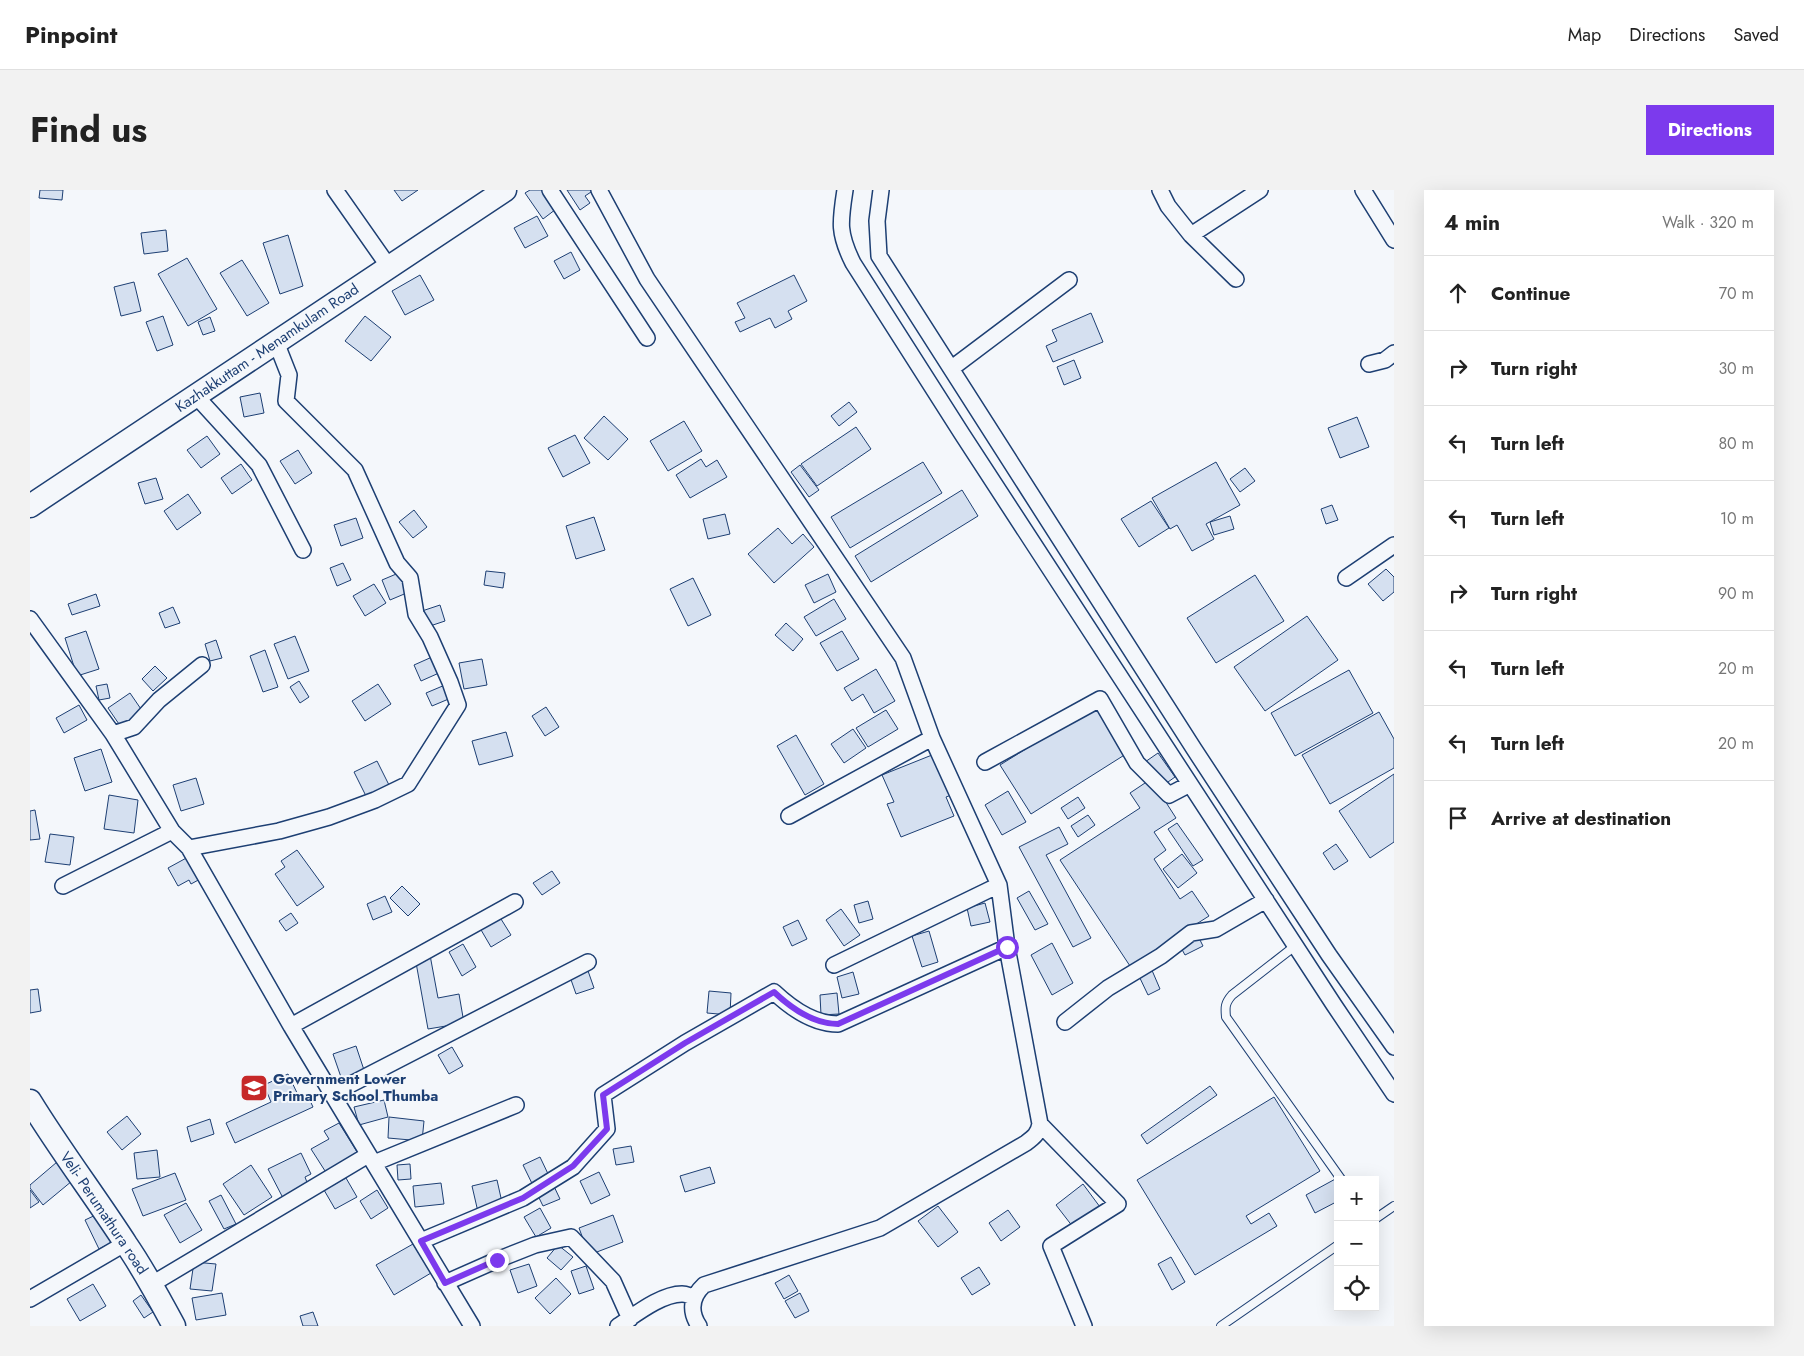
<!DOCTYPE html>
<html lang="en">
<head>
<meta charset="utf-8">
<style>
	:root { --surface:#fff; --page:#f2f2f2; --text:#222; --muted:#767676; --line:#e0e0e0; --accent:#7c3aed }
	body { margin:0; font-family:Jost,sans-serif; background:var(--page); color:var(--text) }
	.controls { position:absolute; right:15px; bottom:15px; display:grid; overflow:hidden; border-radius:0px; box-shadow:0 5px 20px #0002 }
	.controls button { width:45px; height:45px; display:grid; place-items:center; padding:0; border:0; border-bottom:1px solid var(--line); background:var(--surface); color:var(--text); font:25px sans-serif }
	.stop { position:absolute; width:15px; height:15px; margin:-11px; border:4px solid #7c3aed; border-radius:50%; background:#fff }
	.stop.end { background:#7c3aed; border-color:#fff; box-shadow:0 1px 5px #0008 }
	.list { margin:0; padding:0; list-style:none }
	h2 { display:flex; justify-content:space-between; align-items:center; height:65px; margin:0; padding:0 20px; font-size:21px }
	h2 small { font-size:16px; font-weight:400; color:var(--muted) }
	.list li { display:grid; grid-template-columns:32px 1fr auto; gap:15px; align-items:center; box-sizing:border-box; height:75px; padding:0 20px; border-top:1px solid var(--line) }
	.list b { display:block; font-size:19px; white-space:nowrap }
	.list em { font-size:16px; font-style:normal; color:var(--muted) }
	.icon { flex:none; width:28px; height:28px; fill:none; stroke:currentColor; stroke-width:2; stroke-linecap:round; stroke-linejoin:round }
	.map { position:relative; flex:none; width:1364px; height:1136px; overflow:hidden; border-radius:0px }
	header { display:flex; align-items:center; gap:30px; box-sizing:border-box; height:70px; padding:0 25px; background:var(--surface); border-bottom:1px solid var(--line) }
	header strong { font-size:24px }
	nav { display:flex; gap:28px; margin-inline-start:auto; font-size:18px }
	.intro { display:flex; align-items:center; justify-content:space-between; box-sizing:border-box; height:120px; padding:0 30px }
	h1 { margin:0; font-size:35px }
	.button { padding:12px 22px; border-radius:0px; background:var(--accent); color:#fff; font-size:18px; font-weight:700 }
	main { display:flex; gap:30px; padding:0 30px }
	aside { flex:1; background:var(--surface); border-radius:0px; box-shadow:0 5px 20px #0002 }
	.map>svg:first-child { display:block }
</style>
</head>
<body>
<header>
<strong>Pinpoint</strong>
<nav><a>Map</a><a>Directions</a><a>Saved</a></nav>
</header>
<div class="intro"><h1>Find us</h1><a class="button">Directions</a></div>
<main>
<div class="map">
<svg width="1364" height="1136" viewBox="0 0 1364 1136">
	<rect width="100%" height="100%" fill="#f4f7fb"/>
	<path fill="#d5e0f0" stroke="#1d3f73" d="M 10,0 L 33,0 L 32,10 L 9,8 Z
		M 364,0 L 388,0 L 372,11 Z
		M 500,0 L 525,0 L 534,13 L 513,29 L 495,3 Z
		M 537,0 L 564,0 L 555,6 L 560,13 L 550,20 Z
		M 507,26 L 518,46 L 495,58 L 484,38 Z
		M 136,40 L 138,61 L 114,64 L 111,43 Z
		M 258,45 L 273,96 L 250,104 L 233,53 Z
		M 541,62 L 550,80 L 534,89 L 524,71 Z
		M 157,68 L 187,119 L 158,136 L 128,84 Z
		M 212,70 L 239,113 L 217,126 L 190,83 Z
		M 390,85 L 404,110 L 375,125 L 362,101 Z
		M 764,85 L 777,111 L 758,121 L 762,129 L 745,138 L 740,128 L 710,142 L 705,132 L 715,128 L 707,113 Z
		M 104,92 L 111,121 L 91,126 L 84,97 Z
		M 1061,123 L 1073,152 L 1023,172 L 1016,156 L 1027,151 L 1022,140 Z
		M 133,126 L 143,155 L 127,161 L 116,132 Z
		M 335,126 L 361,147 L 341,171 L 315,151 Z
		M 180,127 L 185,141 L 173,145 L 168,132 Z
		M 1044,170 L 1051,188 L 1034,195 L 1027,177 Z
		M 230,203 L 234,223 L 214,227 L 210,207 Z
		M 819,212 L 827,222 L 809,236 L 801,226 Z
		M 574,226 L 598,249 L 578,270 L 554,248 Z
		M 1327,227 L 1339,257 L 1310,268 L 1298,238 Z
		M 654,231 L 672,261 L 638,281 L 620,251 Z
		M 826,237 L 841,259 L 787,296 L 771,274 Z
		M 545,245 L 560,273 L 533,287 L 518,258 Z
		M 177,246 L 190,264 L 171,278 L 157,260 Z
		M 268,260 L 282,283 L 265,294 L 250,271 Z
		M 671,269 L 676,277 L 687,270 L 697,287 L 660,308 L 646,285 Z
		M 893,272 L 912,303 L 820,358 L 801,327 Z
		M 1186,272 L 1210,315 L 1176,334 L 1184,349 L 1162,361 L 1147,335 L 1140,339 L 1122,308 Z
		M 211,274 L 222,290 L 202,304 L 191,288 Z
		M 770,275 L 789,300 L 779,307 L 761,282 Z
		M 1215,278 L 1225,291 L 1210,302 L 1200,289 Z
		M 126,288 L 133,309 L 115,314 L 108,293 Z
		M 932,300 L 948,326 L 841,392 L 825,366 Z
		M 158,304 L 171,323 L 147,340 L 134,321 Z
		M 1121,311 L 1139,338 L 1109,357 L 1091,329 Z
		M 1302,315 L 1308,330 L 1296,334 L 1291,319 Z
		M 384,320 L 397,337 L 383,348 L 369,332 Z
		M 695,324 L 700,344 L 678,349 L 673,329 Z
		M 1200,326 L 1204,339 L 1184,345 L 1180,332 Z
		M 564,327 L 575,360 L 546,369 L 536,336 Z
		M 326,328 L 333,348 L 311,356 L 304,335 Z
		M 748,338 L 762,354 L 773,344 L 784,357 L 744,393 L 718,364 Z
		M 313,373 L 321,390 L 307,396 L 300,378 Z
		M 1356,379 L 1364,387 L 1364,402 L 1353,411 L 1338,394 Z
		M 456,381 L 475,383 L 473,398 L 454,395 Z
		M 371,382 L 379,402 L 360,410 L 352,390 Z
		M 798,384 L 806,402 L 784,413 L 775,395 Z
		M 1225,385 L 1254,431 L 1186,473 L 1157,428 Z
		M 663,388 L 681,425 L 658,436 L 640,399 Z
		M 344,394 L 356,413 L 335,426 L 323,406 Z
		M 66,404 L 70,416 L 42,425 L 38,414 Z
		M 804,409 L 816,429 L 786,446 L 774,427 Z
		M 410,415 L 415,431 L 397,437 L 392,421 Z
		M 143,417 L 150,433 L 135,438 L 129,423 Z
		M 1277,426 L 1308,470 L 1235,521 L 1204,477 Z
		M 756,433 L 773,449 L 763,461 L 745,445 Z
		M 56,441 L 69,479 L 47,486 L 35,448 Z
		M 812,441 L 829,469 L 807,481 L 790,453 Z
		M 265,446 L 279,481 L 258,489 L 244,454 Z
		M 186,450 L 192,468 L 180,471 L 175,454 Z
		M 235,460 L 248,497 L 233,502 L 220,466 Z
		M 402,467 L 409,483 L 391,491 L 384,475 Z
		M 452,469 L 457,495 L 434,499 L 429,473 Z
		M 125,476 L 137,488 L 123,501 L 112,489 Z
		M 846,479 L 865,511 L 844,523 L 833,504 L 822,511 L 814,498 Z
		M 1319,480 L 1343,523 L 1265,566 L 1241,523 Z
		M 269,491 L 279,507 L 270,513 L 260,497 Z
		M 77,494 L 80,508 L 69,510 L 66,496 Z
		M 348,494 L 361,514 L 335,531 L 322,511 Z
		M 415,495 L 421,508 L 402,516 L 396,503 Z
		M 100,503 L 113,522 L 91,537 L 78,518 Z
		M 49,515 L 57,530 L 34,543 L 26,528 Z
		M 1065,516 L 1096,564 L 1001,624 L 970,575 Z
		M 516,517 L 529,537 L 515,546 L 502,526 Z
		M 856,520 L 868,539 L 838,557 L 826,538 Z
		M 1349,522 L 1364,549 L 1364,578 L 1300,614 L 1272,565 Z
		M 823,539 L 836,558 L 814,573 L 801,554 Z
		M 476,542 L 483,566 L 449,575 L 442,551 Z
		M 766,545 L 794,594 L 775,605 L 747,556 Z
		M 71,559 L 82,592 L 55,601 L 44,568 Z
		M 907,563 L 924,604 L 916,607 L 924,626 L 871,647 L 857,614 L 864,612 L 852,585 Z
		M 1128,563 L 1145,587 L 1131,597 L 1115,572 Z
		M 347,571 L 359,595 L 336,606 L 324,582 Z
		M 1364,584 L 1364,652 L 1340,668 L 1309,621 Z
		M 166,588 L 174,614 L 151,621 L 143,595 Z
		M 1121,589 L 1146,628 L 1124,642 L 1136,660 L 1124,669 L 1150,709 L 1162,701 L 1179,726 L 1100,776 L 1030,670 L 1110,618 L 1100,603 Z
		M 978,601 L 996,632 L 972,645 L 955,615 Z
		M 79,605 L 108,610 L 104,643 L 74,639 Z
		M 1048,607 L 1055,618 L 1038,629 L 1031,618 Z
		M 5,620 L 10,649 L 0,650 L 0,621 Z
		M 1058,625 L 1065,635 L 1048,647 L 1041,636 Z
		M 1147,633 L 1173,670 L 1163,676 L 1138,639 Z
		M 1029,637 L 1038,654 L 1016,665 L 1061,748 L 1043,757 L 989,657 Z
		M 20,644 L 44,647 L 40,675 L 15,672 Z
		M 1306,654 L 1318,671 L 1304,680 L 1293,663 Z
		M 267,660 L 294,697 L 267,716 L 245,684 L 255,677 L 251,671 Z
		M 1152,664 L 1167,683 L 1148,698 L 1133,679 Z
		M 160,666 L 172,688 L 161,694 L 159,690 L 148,696 L 138,678 Z
		M 522,681 L 530,693 L 512,705 L 503,693 Z
		M 372,696 L 390,714 L 378,726 L 360,708 Z
		M 999,701 L 1018,734 L 1005,740 L 987,708 Z
		M 355,706 L 362,722 L 343,730 L 337,714 Z
		M 838,711 L 843,729 L 829,733 L 824,715 Z
		M 955,713 L 960,732 L 941,736 L 937,718 Z
		M 811,719 L 830,745 L 814,756 L 796,730 Z
		M 466,721 L 481,745 L 461,757 L 447,733 Z
		M 261,723 L 268,733 L 256,741 L 249,731 Z
		M 768,730 L 777,749 L 762,756 L 753,737 Z
		M 899,741 L 908,772 L 892,777 L 882,746 Z
		M 1167,744 L 1173,756 L 1155,765 L 1149,754 Z
		M 1022,753 L 1043,793 L 1022,805 L 1001,765 Z
		M 433,754 L 446,777 L 432,786 L 419,762 Z
		M 400,765 L 408,808 L 429,804 L 434,833 L 398,839 L 385,767 Z
		M 557,778 L 564,798 L 546,804 L 539,784 Z
		M 1121,778 L 1130,799 L 1118,805 L 1108,784 Z
		M 823,782 L 829,804 L 812,808 L 807,787 Z
		M 8,799 L 11,821 L 0,823 L 0,800 Z
		M 679,801 L 701,803 L 700,825 L 677,823 Z
		M 807,803 L 809,824 L 791,825 L 790,805 Z
		M 326,856 L 335,883 L 312,890 L 303,864 Z
		M 422,857 L 433,876 L 419,884 L 408,865 Z
		M 258,884 L 269,907 L 277,904 L 283,917 L 205,953 L 196,933 L 241,912 L 234,895 Z
		M 1180,896 L 1187,905 L 1117,954 L 1111,945 Z
		M 1244,907 L 1290,981 L 1216,1026 L 1221,1034 L 1239,1023 L 1247,1036 L 1165,1085 L 1107,990 Z
		M 354,910 L 358,927 L 329,935 L 324,917 Z
		M 97,926 L 111,944 L 92,960 L 77,942 Z
		M 359,927 L 394,931 L 392,951 L 358,948 Z
		M 180,929 L 184,944 L 161,952 L 157,937 Z
		M 309,933 L 329,965 L 297,984 L 281,959 L 299,949 L 294,941 Z
		M 601,956 L 604,972 L 586,975 L 583,959 Z
		M 127,960 L 130,987 L 107,989 L 104,963 Z
		M 271,963 L 281,984 L 275,987 L 278,995 L 253,1008 L 238,979 Z
		M 510,967 L 530,1009 L 513,1016 L 493,975 Z
		M 27,972 L 42,991 L 13,1015 L 0,998 L 0,995 Z
		M 380,974 L 381,989 L 368,990 L 367,975 Z
		M 221,975 L 242,1007 L 214,1025 L 193,994 Z
		M 680,977 L 685,993 L 655,1002 L 650,986 Z
		M 569,982 L 580,1005 L 561,1014 L 550,991 Z
		M 145,983 L 156,1010 L 113,1026 L 102,999 Z
		M 1309,987 L 1308,1011 L 1285,1023 L 1276,1005 Z
		M 316,988 L 327,1007 L 305,1019 L 294,1000 Z
		M 467,990 L 473,1017 L 448,1022 L 442,996 Z
		M 411,993 L 414,1014 L 385,1017 L 383,996 Z
		M 1053,994 L 1070,1017 L 1043,1037 L 1026,1015 Z
		M 0,1000 L 9,1012 L 0,1018 Z
		M 347,1000 L 358,1018 L 341,1029 L 330,1011 Z
		M 191,1005 L 206,1034 L 194,1039 L 179,1011 Z
		M 156,1013 L 172,1040 L 150,1053 L 134,1025 Z
		M 908,1016 L 928,1042 L 908,1057 L 888,1031 Z
		M 510,1018 L 521,1038 L 506,1047 L 494,1027 Z
		M 978,1020 L 990,1037 L 971,1051 L 959,1033 Z
		M 70,1023 L 84,1051 L 69,1059 L 55,1030 Z
		M 583,1025 L 593,1052 L 559,1065 L 549,1038 Z
		M 383,1054 L 401,1083 L 364,1105 L 346,1075 Z
		M 528,1055 L 543,1067 L 531,1080 L 517,1068 Z
		M 1141,1067 L 1155,1092 L 1142,1100 L 1128,1074 Z
		M 164,1072 L 186,1074 L 182,1101 L 160,1099 Z
		M 499,1074 L 507,1096 L 488,1103 L 480,1080 Z
		M 556,1076 L 564,1099 L 549,1104 L 541,1081 Z
		M 949,1077 L 960,1094 L 942,1105 L 931,1088 Z
		M 759,1085 L 768,1101 L 754,1109 L 745,1093 Z
		M 526,1088 L 541,1104 L 520,1124 L 505,1108 Z
		M 63,1094 L 76,1116 L 50,1131 L 37,1109 Z
		M 192,1103 L 196,1125 L 166,1130 L 162,1108 Z
		M 770,1103 L 779,1121 L 765,1128 L 755,1111 Z
		M 111,1105 L 123,1122 L 114,1128 L 103,1111 Z
		M 283,1122 L 288,1136 L 273,1136 L 270,1126 Z"/>
	<g fill="none" stroke-linecap="round" stroke-linejoin="round">
		<defs>
			<path id="service" d="M 1265,756 L 1202,805 C 1195,813 1195,817 1196,827 L 1311,989
				M 1345,1029 L 1364,1016
				M 1191,1136 L 1308,1055"/>
			<path id="minor" d="M 305,0 L 359,77
				M 520,0 L 617,148
				M 569,0 L 617,89 L 873,468 L 902,548 L 969,695 L 977,757 L 1010,934 C 1008,944 1004,947 996,953 L 850,1038 L 674,1095 C 661,1107 659,1121 669,1136
				M 815,0 C 810,32 808,43 823,73 L 932,244 L 1304,815 L 1364,904
				M 851,0 L 847,31 L 849,66 L 1164,559 L 1299,765 L 1364,857
				M 1130,0 L 1138,16 L 1161,45 L 1230,0
				M 1333,0 L 1364,50
				M 1161,45 L 1206,89
				M 1339,174 L 1355,170 L 1364,163
				M 922,178 L 1039,90
				M 166,206 L 229,275 L 273,360
				M 1316,388 L 1364,355
				M 0,429 L 83,544 L 142,641 L 159,658 L 261,836 L 442,1136
				M 83,544 L 104,537 L 129,510 L 172,475
				M 955,572 L 1070,509 L 1107,573 L 1139,605 L 1160,594
				M 759,626 L 902,548
				M 159,658 L 249,641 L 299,627 L 345,610 L 378,594 L 428,515 L 420,492 L 400,447 L 386,424 L 380,388 L 367,373 L 325,280 L 256,211 L 259,185 L 246,152
				M 33,696 L 142,641
				M 804,775 L 969,695
				M 1035,832 L 1078,798 L 1131,766 L 1161,743 L 1186,739 L 1236,710
				M 261,836 L 485,712
				M 302,904 L 558,772
				M 1010,934 L 1088,1014 L 1021,1056 L 1054,1136
				M 344,973 L 486,915
				M 391,1051 L 493,1008 L 543,977 L 577,939 L 573,905 L 655,853 L 744,802 C 761,818 784,834 808,834 L 977,757
				M 415,1093 L 467,1070 L 505,1055 L 541,1047 L 583,1091 L 600,1129
				M 122,1094 L 338,965
				M 0,1109 L 96,1053
				M 588,1136 C 605,1125 631,1104 652,1104 C 656,1104 660,1106 664,1107"/>
			<path id="secondary" d="M 0,316 L 475,0
				M 0,911 C 30,960 65,1006 96,1054 C 114,1080 129,1108 144,1136"/>
		</defs>
		<use href="#service" stroke="#1d3f73" stroke-width="10"/>
		<use href="#minor" stroke="#1d3f73" stroke-width="18"/>
		<use href="#secondary" stroke="#1d3f73" stroke-width="25"/>
		<use href="#service" stroke="#f4f7fb" stroke-width="8"/>
		<use href="#minor" stroke="#f4f7fb" stroke-width="15"/>
		<use href="#secondary" stroke="#f4f7fb" stroke-width="22"/>
	</g>
	<g fill="none" stroke-linecap="round" stroke-linejoin="round">
		<path stroke="#7c3aed" stroke-width="6" d="M 467,1070 L 415,1093 L 391,1051 L 493,1008 L 543,976 L 577,939 L 573,905 L 655,853 L 744,802 C 761,818 784,834 808,834 L 977,757"/>
	</g>
	<defs>
		<symbol id="school-square" viewBox="-11 -11 22 22"><rect x="-9" y="-9" width="18" height="18" rx="4" fill="#c62828" stroke="#f4f7fb"/><path d="M0-5L7-2L0 1L-7-2ZM-4 1L0 2.5L4 1V4Q0 6-4 4Z" fill="#fff"/></symbol>
	</defs>
	<g fill-rule="evenodd">
		<use href="#school-square" x="208" y="882" width="32" height="32"/>
	</g>
	<g text-anchor="middle" dominant-baseline="central" stroke-width="4" stroke-linejoin="round" paint-order="stroke">
		<g font-size="15" fill="#1d3f73" stroke="#f4f7fb">
			<text transform="translate(237 158) rotate(-34)">Kazhakkuttam - Menamkulam Road</text>
			<text transform="translate(74 1023) rotate(56)">Veli- Perumathura road</text>
		</g>
		<g font-size="15" font-weight="bold" fill="#1d3f73" stroke="#f4f7fb" text-anchor="start">
			<text x="243" y="889">Government Lower<tspan x="243" dy="17">Primary School Thumba</tspan></text>
		</g>
	</g>
</svg>
<div class="controls">
<button>+</button>
<button>−</button>
<button><svg class="icon" aria-label="locate" viewBox="0 0 24 24"><circle cx="12" cy="12" r="6"/><path d="M12 2v4M12 18v4M2 12h4M18 12h4"/></svg></button>
</div>
<div class="stop" style="left:977px;top:757px"></div>
<div class="stop end" style="left:467px;top:1070px"></div>
</div>
<aside>
<h2>4 min<small>Walk · 320 m</small></h2>
<ul class="list">
<li><svg class="icon" aria-label="ahead" viewBox="0 0 24 24"><path d="M12 20V5M6 11l6-6 6 6"/></svg><div><b>Continue</b></div><em>70 m</em></li>
<li><svg class="icon" aria-label="right" viewBox="0 0 24 24"><path d="M7 20v-9h11M14 6l5 5-5 5"/></svg><div><b>Turn right</b></div><em>30 m</em></li>
<li><svg class="icon" aria-label="left" viewBox="0 0 24 24"><path d="M17 20v-9H6M10 6l-5 5 5 5"/></svg><div><b>Turn left</b></div><em>80 m</em></li>
<li><svg class="icon" aria-label="left" viewBox="0 0 24 24"><path d="M17 20v-9H6M10 6l-5 5 5 5"/></svg><div><b>Turn left</b></div><em>10 m</em></li>
<li><svg class="icon" aria-label="right" viewBox="0 0 24 24"><path d="M7 20v-9h11M14 6l5 5-5 5"/></svg><div><b>Turn right</b></div><em>90 m</em></li>
<li><svg class="icon" aria-label="left" viewBox="0 0 24 24"><path d="M17 20v-9H6M10 6l-5 5 5 5"/></svg><div><b>Turn left</b></div><em>20 m</em></li>
<li><svg class="icon" aria-label="left" viewBox="0 0 24 24"><path d="M17 20v-9H6M10 6l-5 5 5 5"/></svg><div><b>Turn left</b></div><em>20 m</em></li>
<li><svg class="icon" aria-label="arrive" viewBox="0 0 24 24"><path d="M6 21V4h12l-3 4 3 4H6"/></svg><div><b>Arrive at destination</b></div></li>
</ul>
</aside>
</main>
</body>
</html>
